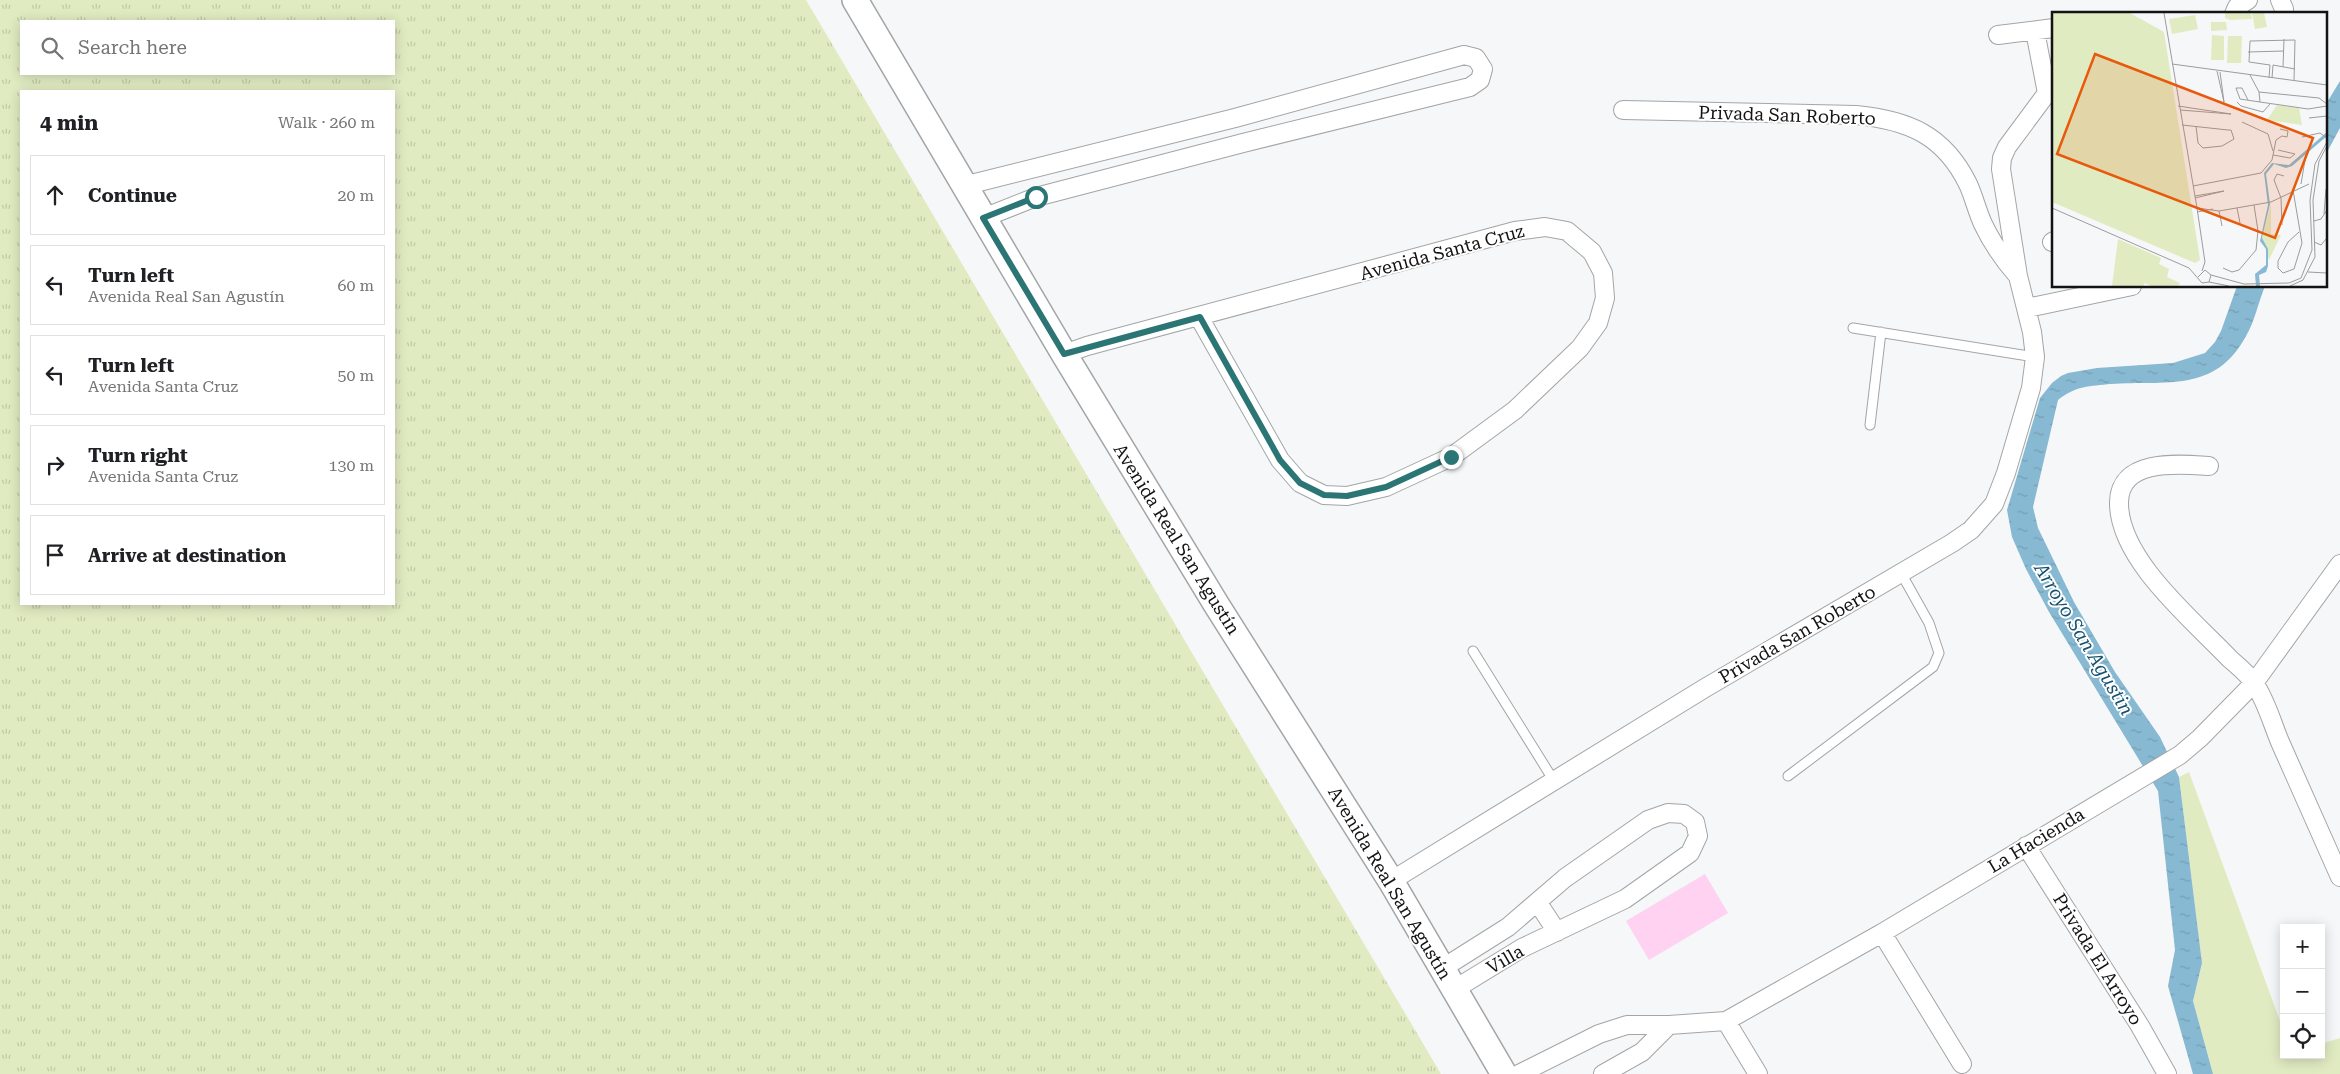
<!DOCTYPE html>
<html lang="en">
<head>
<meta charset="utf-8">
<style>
	:root { --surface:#fff; --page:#f6f6f6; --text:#202124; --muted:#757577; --line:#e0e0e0 }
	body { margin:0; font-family:"Roboto Serif",serif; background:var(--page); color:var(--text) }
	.controls { position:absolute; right:15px; bottom:15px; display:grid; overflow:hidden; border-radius:0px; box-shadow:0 2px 12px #0003 }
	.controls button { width:45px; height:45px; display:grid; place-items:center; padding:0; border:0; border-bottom:1px solid var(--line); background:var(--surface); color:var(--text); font:25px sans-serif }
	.stop { position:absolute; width:15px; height:15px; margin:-11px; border:4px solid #2b7574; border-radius:50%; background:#fff }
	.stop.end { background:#2b7574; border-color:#fff; box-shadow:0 1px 5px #0008 }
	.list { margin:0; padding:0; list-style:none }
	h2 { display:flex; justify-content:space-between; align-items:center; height:65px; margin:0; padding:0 20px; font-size:21px }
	h2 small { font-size:16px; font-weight:400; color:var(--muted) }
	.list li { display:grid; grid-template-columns:32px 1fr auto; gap:15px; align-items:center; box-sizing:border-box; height:80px; margin:0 10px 10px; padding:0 10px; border:1px solid var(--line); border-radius:0px }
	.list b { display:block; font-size:19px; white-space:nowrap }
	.list p { margin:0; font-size:16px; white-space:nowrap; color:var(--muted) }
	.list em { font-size:16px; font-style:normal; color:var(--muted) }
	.icon { flex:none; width:28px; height:28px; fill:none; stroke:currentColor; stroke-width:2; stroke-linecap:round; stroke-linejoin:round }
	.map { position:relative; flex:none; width:2340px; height:1074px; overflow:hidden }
	.search { position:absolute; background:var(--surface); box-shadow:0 2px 12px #0003; left:20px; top:20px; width:375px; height:55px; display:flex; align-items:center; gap:12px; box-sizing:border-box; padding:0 18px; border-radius:0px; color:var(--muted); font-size:19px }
	.panel { position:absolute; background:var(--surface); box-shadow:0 2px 12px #0003; left:20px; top:90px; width:375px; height:515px; border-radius:0px }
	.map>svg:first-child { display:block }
</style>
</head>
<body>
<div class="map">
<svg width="2340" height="1074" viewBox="0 0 2340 1074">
	<defs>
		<pattern id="grass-tufts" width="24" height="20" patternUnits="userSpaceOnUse" patternTransform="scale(1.25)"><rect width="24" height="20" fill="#e1ebc2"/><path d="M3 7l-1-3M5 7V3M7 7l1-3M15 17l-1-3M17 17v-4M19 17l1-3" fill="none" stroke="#c0c9a6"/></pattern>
		<pattern id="water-ripples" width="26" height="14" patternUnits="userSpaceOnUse" patternTransform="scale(1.25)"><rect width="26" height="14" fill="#88b9d2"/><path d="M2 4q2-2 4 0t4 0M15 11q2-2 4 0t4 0" fill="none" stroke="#749eb3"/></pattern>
	</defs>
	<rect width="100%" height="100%" fill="#f5f7f8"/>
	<path fill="url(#grass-tufts)" fill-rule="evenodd" d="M 0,0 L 806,0 L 1441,1074 L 0,1074 ZM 21,21 L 394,21 L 394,74 L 21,74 ZM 21,91 L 394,91 L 394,604 L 21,604 Z"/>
	<path fill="#e1ebc2" d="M 2189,772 L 2284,1032 L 2284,1055 L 2321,1055 L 2321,1044 L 2340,1038 L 2340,1074 L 2213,1074 L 2193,1001 L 2202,963 L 2179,777 Z"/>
	<path fill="url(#water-ripples)" d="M 2340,81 L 2340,128 L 2326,154 L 2326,104 Z
		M 2237,286 L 2265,286 C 2258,303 2255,321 2246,336 C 2215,394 2165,380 2111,384 C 2090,386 2075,386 2058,400 L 2033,507 L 2038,528 L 2074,602 L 2115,672 L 2160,737 L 2179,777 L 2202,963 L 2193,1001 L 2213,1074 L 2193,1074 L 2168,986 L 2175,950 L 2158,791 L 2049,612 L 2026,569 L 2012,537 L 2007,510 L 2040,398 L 2052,383 L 2061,376 L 2068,373 L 2097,368 L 2173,363 L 2205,353 L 2215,342 L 2221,331 Z"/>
	<path fill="#fed2f0" d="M 1705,874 L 1728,913 L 1649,960 L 1626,921 Z"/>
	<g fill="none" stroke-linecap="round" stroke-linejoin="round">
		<defs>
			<path id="lane" d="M 1853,328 L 2035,357
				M 1870,425 L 1881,332
				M 1473,651 L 1554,781
				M 1788,776 L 1933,667 L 1939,653 L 1929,623 L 1901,573"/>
			<path id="street" d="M 2280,0 L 2284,9 L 2284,14
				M 2234,14 L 2237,7 L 2248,0
				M 2035,31 L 2047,93
				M 1998,35 L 2054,28
				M 1623,110 L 1856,115 C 1908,120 1944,135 1968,184 C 1974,197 1977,211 1983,224 C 1992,243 2003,259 2017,275
				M 963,186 L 1235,118 L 1464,55 L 1476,58 L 1483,69 L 1480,80 L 1470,87 L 1243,143 L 1036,197 L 983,218
				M 2052,242 L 2054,241
				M 2027,308 L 2132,286
				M 1064,354 L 1087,346 L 1515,231 L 1545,227 L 1567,231 L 1592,252 L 1603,273 L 1605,298 L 1598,323 L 1580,348 L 1515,410 L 1451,457 L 1386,487 L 1347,496 L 1324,495 L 1300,483 L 1280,460 L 1199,317
				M 2209,466 C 2179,464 2120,458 2119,502 C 2118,559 2193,620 2230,659 C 2238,666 2248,674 2254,683 C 2266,700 2272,723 2280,742 C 2300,787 2320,832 2340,877
				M 2026,846 L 2140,1026 L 2167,1074
				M 1391,881 L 1705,688 L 1952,543 L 1971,530 L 1994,504 L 2006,473 L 2031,388 L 2035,357 L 2032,332 L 2018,276 L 2001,169 L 2002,158 L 2007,147 L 2047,93
				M 1538,903 L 1557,932
				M 1882,933 L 1962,1064
				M 1443,968 L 1508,927 L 1565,878 L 1648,820 L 1668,813 L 1684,814 L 1695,822 L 1698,836 L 1690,853 L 1625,899 L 1522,948 L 1455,989
				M 1726,1021 L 1758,1074
				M 1519,1074 L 1599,1034 L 1627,1025 L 1669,1025 L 1726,1021 L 1882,933 L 2180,755 L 2200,738 L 2254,683 L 2340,564
				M 1603,1074 L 1642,1052 L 1669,1025"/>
			<path id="secondary" d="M 855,0 L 1064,354 L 1216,604 L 1391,881 L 1504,1074"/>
		</defs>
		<use href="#lane" stroke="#a3a5a6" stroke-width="11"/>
		<use href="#street" stroke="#a3a5a6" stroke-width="20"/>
		<use href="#secondary" stroke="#a3a5a6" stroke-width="28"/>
		<use href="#lane" stroke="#fff" stroke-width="9"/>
		<use href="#street" stroke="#fff" stroke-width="18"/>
		<use href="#secondary" stroke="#fff" stroke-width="25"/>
	</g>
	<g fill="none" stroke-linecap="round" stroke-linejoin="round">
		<path stroke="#2b7574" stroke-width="6" d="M 1036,197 L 983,218 L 1064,354 L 1200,317 L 1280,460 L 1300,483 L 1324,495 L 1347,496 L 1386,487 L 1451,457"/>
	</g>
	<g text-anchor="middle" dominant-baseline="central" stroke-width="4" stroke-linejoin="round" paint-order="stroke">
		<g font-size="18" fill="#131314" stroke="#fff">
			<text transform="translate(1787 115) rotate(2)">Privada San Roberto</text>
			<text transform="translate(1442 252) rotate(-15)">Avenida Santa Cruz</text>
			<text transform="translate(1177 539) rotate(58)">Avenida Real San Agustín</text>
			<text transform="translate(1797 634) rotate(-30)">Privada San Roberto</text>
			<text transform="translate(2036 840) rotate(-31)">La Hacienda</text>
			<text transform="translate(1390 883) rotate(59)">Avenida Real San Agustín</text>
			<text transform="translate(1505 959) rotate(-30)">Villa</text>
			<text transform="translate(2098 959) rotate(58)">Privada El Arroyo</text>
		</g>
		<g font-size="19" font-style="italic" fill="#17536e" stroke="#fff">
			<text transform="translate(2084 639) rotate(59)">Arroyo San Agustin</text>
		</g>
	</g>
	<g transform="translate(2052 12)">
		<rect width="275" height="275" fill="#f5f7f8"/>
		<path d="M 0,1 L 78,1 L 112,20 L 148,248 L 143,251 L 0,190 ZM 173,1 L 199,1 L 200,7 L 178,8 L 173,6 ZM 66,227 L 109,246 L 107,252 L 117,257 L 115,265 L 128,271 L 126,274 L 99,274 L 93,271 L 91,274 L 60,274 Z" fill="#e1ebc2"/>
		<path d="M 200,1 L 212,1 L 215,15 L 203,17 ZM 143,3 L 146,17 L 120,22 L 117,7 ZM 159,10 L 174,10 L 175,18 L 159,19 ZM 160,23 L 172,24 L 172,48 L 159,48 ZM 176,24 L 190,24 L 189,51 L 175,51 ZM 225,93 L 247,96 L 250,113 L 215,108 ZM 219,192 L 219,222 L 229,223 L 217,248 L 210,226 Z" fill="#e1ebc2"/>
		<path d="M 275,120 L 275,124 L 240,154 L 234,156 L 222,152 L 214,162 L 218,192 L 210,226 L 216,237 L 216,254 L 214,260 L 207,263 L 208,274 L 204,274 L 203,262 L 214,253 L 214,237 L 208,229 L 216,193 L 212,161 L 220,151 L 237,153 Z" fill="#88b9d2"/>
		<path fill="none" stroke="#9b9c9d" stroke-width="1" d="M 112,1 L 145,196 L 153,250 L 150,259M 196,40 L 232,39M 120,52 L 275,73M 231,55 L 232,27M 165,59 L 172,90M 168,60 L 172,90M 198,63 L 207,80 L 208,90M 217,66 L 218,53 L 197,50 L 198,29 L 243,28 L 242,69M 220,66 L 221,53 L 243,57M 207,80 L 267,86 L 275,92M 196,88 L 190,76 L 184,76 L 188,87 L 208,90 L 256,97 L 275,94M 185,90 L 189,94 L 211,100 L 218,92M 126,94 L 179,102M 128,98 L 179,102M 257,106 L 275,104M 190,110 L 216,122 L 221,139M 130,113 L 176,118 L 179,118 L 182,127 L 170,134 L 151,136 L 146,131 L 144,114M 228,117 L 236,119 L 235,125 L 230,124M 250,125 L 268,121 L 275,126M 221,143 L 238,146 L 243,142 L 226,138M 249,172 L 253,148M 141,174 L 209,161 L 220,148 L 224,128 L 230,124M 241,178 L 250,231 L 242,257 L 231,261 L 226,256 L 226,249 L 236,230 L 247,220M 143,184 L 172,179M 143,186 L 172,179M 0,196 L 137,256 L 150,271 L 157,270 L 159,263 L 153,258 L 146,265M 145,196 L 167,199 L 219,190 L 257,172M 185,196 L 188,211M 167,199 L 170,214M 145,200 L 161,197M 272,202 L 274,177M 262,209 L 269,207 L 275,198M 230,213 L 229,186 L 222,168 L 225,162 L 232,164M 262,230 L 269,233 L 275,226M 171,256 L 180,260 L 187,258 L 204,238 L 206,219 L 202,193M 256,260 L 275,261M 159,263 L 192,272 L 237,271 L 249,266 L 260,238 L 258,188 L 263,152 L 275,130M 157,270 L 177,274M 238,274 L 251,268 L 263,245 L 261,188 L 267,149 L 275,134"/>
		<path fill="#e8590c" fill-opacity="0.15" stroke="#e8590c" stroke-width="2.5" d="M 43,42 L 261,126 L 223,226 L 5,142 Z"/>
		<rect width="275" height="275" fill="none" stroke="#131314" stroke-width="2.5"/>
	</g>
</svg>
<div class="controls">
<button>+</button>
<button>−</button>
<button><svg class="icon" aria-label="locate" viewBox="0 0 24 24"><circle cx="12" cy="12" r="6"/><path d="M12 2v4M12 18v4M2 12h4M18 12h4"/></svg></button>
</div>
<div class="stop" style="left:1036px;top:197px"></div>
<div class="stop end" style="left:1451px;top:457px"></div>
<div class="search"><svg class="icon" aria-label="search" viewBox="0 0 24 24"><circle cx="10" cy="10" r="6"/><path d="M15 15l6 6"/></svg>Search here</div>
<section class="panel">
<h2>4 min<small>Walk · 260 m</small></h2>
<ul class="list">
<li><svg class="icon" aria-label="ahead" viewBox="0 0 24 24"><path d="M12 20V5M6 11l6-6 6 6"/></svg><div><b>Continue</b></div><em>20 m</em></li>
<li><svg class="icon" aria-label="left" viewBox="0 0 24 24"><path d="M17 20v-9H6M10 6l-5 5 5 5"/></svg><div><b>Turn left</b><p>Avenida Real San Agustín</p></div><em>60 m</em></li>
<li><svg class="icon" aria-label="left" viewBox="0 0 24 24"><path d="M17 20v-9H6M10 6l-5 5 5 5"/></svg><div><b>Turn left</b><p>Avenida Santa Cruz</p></div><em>50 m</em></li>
<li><svg class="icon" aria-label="right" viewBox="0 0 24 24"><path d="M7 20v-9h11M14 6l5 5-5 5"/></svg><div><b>Turn right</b><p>Avenida Santa Cruz</p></div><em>130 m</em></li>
<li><svg class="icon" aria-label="arrive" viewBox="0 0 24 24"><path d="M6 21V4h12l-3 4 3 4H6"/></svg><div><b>Arrive at destination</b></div></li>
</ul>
</section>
</div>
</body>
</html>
